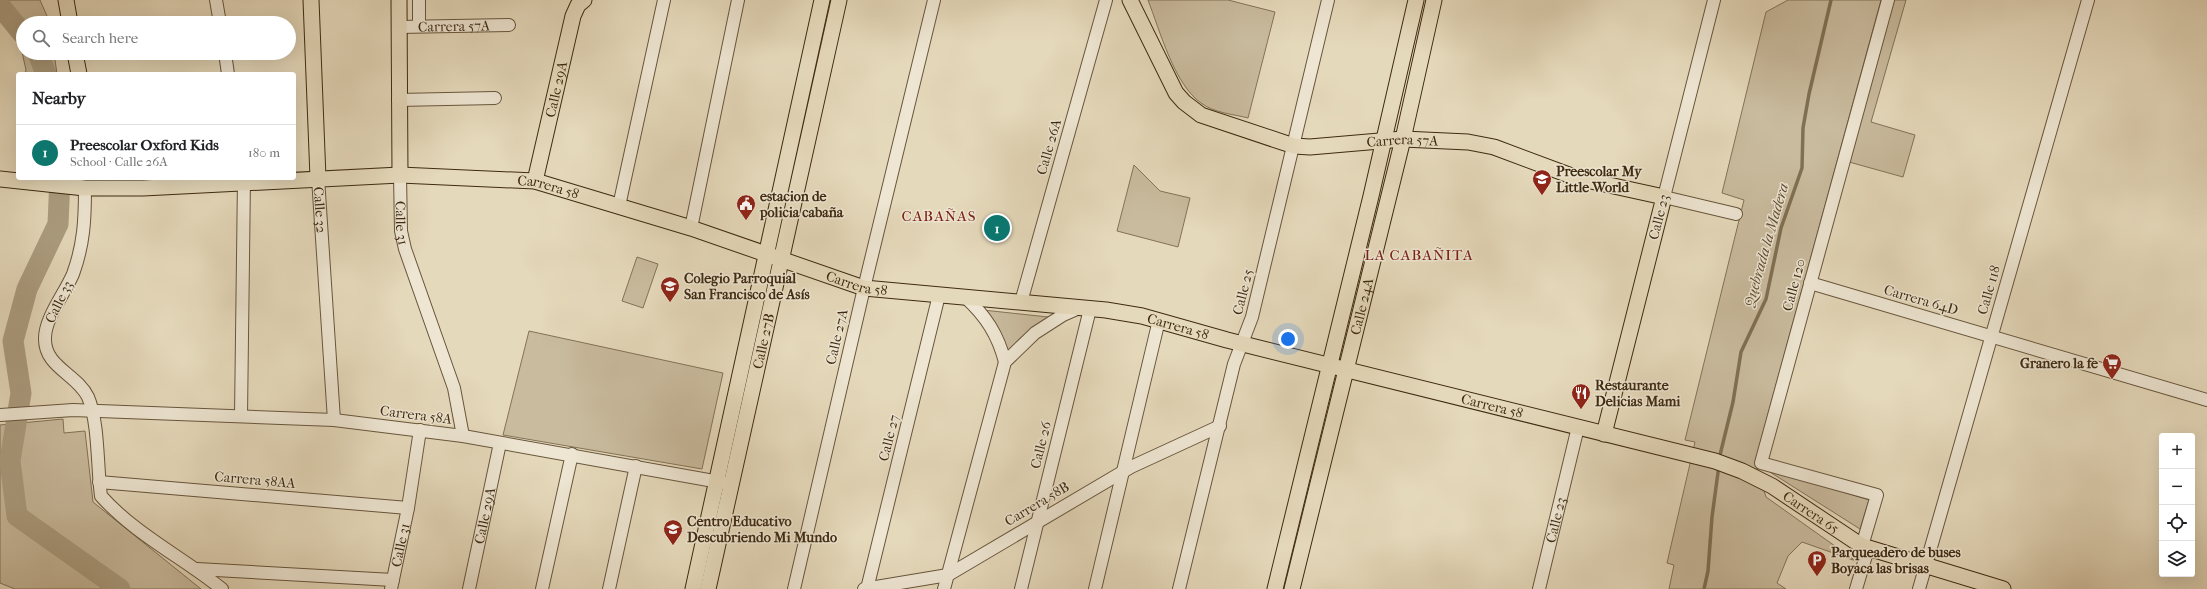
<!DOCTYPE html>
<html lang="en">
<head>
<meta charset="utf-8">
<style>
	:root { --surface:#fff; --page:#f2f2f2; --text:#202124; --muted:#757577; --line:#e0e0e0; --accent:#0f766e }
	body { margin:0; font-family:"IM FELL French Canon",serif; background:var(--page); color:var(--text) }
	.controls { position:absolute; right:12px; bottom:12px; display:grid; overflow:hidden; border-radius:4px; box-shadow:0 4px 16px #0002 }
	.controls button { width:36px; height:36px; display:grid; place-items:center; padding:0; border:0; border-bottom:1px solid var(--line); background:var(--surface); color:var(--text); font:20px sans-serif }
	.you { position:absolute; left:1288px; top:339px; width:14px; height:14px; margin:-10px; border:3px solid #fff; border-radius:50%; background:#1a73e8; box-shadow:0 0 0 6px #1a73e833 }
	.badge { display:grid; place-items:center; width:26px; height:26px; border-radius:50%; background:var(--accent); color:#fff; font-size:13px; font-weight:700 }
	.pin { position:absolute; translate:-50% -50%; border:2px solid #fff; box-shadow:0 1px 4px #0006 }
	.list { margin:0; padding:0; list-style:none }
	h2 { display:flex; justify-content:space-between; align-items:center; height:52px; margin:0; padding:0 16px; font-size:17px }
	h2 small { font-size:13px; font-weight:400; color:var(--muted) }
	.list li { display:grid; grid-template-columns:26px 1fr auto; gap:12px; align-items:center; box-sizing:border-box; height:56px; padding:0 16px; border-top:1px solid var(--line) }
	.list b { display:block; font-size:15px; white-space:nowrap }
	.list p { margin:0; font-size:13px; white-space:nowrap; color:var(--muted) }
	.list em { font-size:13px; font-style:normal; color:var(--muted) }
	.icon { flex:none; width:22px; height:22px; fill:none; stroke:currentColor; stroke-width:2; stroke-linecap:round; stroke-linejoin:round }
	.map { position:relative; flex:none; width:2207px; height:589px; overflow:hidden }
	.search { position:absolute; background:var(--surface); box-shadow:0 4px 16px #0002; left:16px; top:16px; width:280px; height:44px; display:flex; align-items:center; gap:10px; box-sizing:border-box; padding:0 14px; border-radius:22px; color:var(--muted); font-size:15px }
	.panel { position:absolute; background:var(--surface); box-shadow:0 4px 16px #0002; left:16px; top:72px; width:280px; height:108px; border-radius:4px }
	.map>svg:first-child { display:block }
</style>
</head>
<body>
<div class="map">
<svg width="2207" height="589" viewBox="0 0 2207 589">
	<rect width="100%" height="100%" fill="#e5d9bb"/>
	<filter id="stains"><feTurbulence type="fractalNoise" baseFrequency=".005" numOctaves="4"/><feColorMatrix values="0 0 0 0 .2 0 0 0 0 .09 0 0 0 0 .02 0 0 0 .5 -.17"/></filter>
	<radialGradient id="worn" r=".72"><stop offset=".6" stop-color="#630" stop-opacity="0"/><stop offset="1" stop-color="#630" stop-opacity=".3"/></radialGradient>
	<path fill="#c9bb9e" stroke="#847258" d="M 0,0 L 40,0 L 50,23 L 23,23 L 23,53 L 54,53 L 57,74 L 25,74 L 26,70 L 18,34 L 0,13 Z
		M 1148,0 L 1228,0 L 1275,12 L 1248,118 C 1233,114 1214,113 1201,103 C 1174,84 1160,31 1148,0 Z
		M 1788,0 L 1881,0 L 1755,462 L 1766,497 L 1856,561 L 1802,542 L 1788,556 L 1777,583 L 1786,589 L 1669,589 L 1674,565 L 1667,563 L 1695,442 L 1685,440 L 1744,200 L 1722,193 L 1766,12 Z
		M 1893,0 L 1906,0 L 1871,122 L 1915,135 L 1903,177 L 1849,162 Z
		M 1134,165 L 1160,191 L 1190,198 L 1178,247 L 1117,231 Z
		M 637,257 L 658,264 L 643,308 L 622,301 Z
		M 983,310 L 1048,317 L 1019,339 L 1007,354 Z
		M 529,331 L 723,373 L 702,469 L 503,435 Z
		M 63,419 L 64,433 L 85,431 L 93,502 L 201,589 L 15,589 L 0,583 L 0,425 Z
		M 1762,467 L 1869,500 L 1860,529 Z"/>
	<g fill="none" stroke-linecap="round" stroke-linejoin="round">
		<path stroke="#807054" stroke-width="3.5" d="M 1719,459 L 1733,402 L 1741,352 L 1766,299 L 1781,228 L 1802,168 L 1803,128 L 1809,94 L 1831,0
			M 1704,589 L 1708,571 L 1712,517 L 1719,465"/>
		<path stroke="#ac9e81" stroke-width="21" d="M 0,6 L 23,34
			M 38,53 L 46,74
			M 60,178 L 58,224 L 27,289 L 13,341 L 21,393 L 10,461 L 17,516 L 120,589"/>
		<defs>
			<g id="minor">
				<path d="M 216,0 L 220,23"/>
				<path d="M 419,0 L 419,26"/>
				<path d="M 1714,0 L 1664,197 L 1736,214"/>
				<path id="s1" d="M 399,27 L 509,25"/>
				<path d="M 225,53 L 228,74"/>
				<path d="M 398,100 L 495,98"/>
				<path id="s2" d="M 400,175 L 401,231 L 405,249 L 454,388 L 463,436"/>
				<path id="s3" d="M 318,178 L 334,420"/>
				<path d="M 85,188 C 85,219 84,244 73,274 C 65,293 45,318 45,338 C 44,367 77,374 88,397 C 99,423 97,467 101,496 C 135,534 182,557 222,589"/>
				<path d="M 619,206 L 664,0"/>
				<path d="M 691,228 L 738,0"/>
				<path d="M 1810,283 L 2207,400"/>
				<path d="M 965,297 C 986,316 998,335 1005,362"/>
				<path d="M 1021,302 L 1106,0"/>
				<path d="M 0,415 L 73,410 L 334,420 L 463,436 L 725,483"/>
				<path d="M 241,416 L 244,178"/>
				<path d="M 99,482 L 408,508"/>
				<path d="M 1862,546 L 1877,495 L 1761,463 L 1888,0"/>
				<path d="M 197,569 L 393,580"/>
				<path id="s4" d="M 391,589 L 408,508 L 420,430"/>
				<path id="s5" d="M 469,589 L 500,443"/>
				<path d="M 542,589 L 572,454"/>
				<path d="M 609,589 L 636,466"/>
				<path d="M 794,589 L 864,288 L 934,0"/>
				<path d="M 864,589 L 948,575 L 1131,467 L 1220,426"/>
				<path d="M 867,589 L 939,295"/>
				<path d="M 944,589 L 1005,362 L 1035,333 L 1063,315 L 1079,308"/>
				<path d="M 1021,589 L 1090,309"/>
				<path d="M 1095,589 L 1159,320"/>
				<path d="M 1179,589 L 1234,364 L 1252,317 L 1328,0"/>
				<path id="s6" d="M 1539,589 L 1578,427"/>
				<path d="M 1856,589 L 1868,549"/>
				<path d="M 1919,589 L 2088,0"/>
			</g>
			<g id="major">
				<path d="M 66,0 L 70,23"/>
				<path d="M 311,0 L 318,178"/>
				<path d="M 399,0 L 400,175"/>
				<path id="s7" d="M 1130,0 L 1176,93 L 1184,102 L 1201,115 L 1294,146 L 1310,147 L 1403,139 L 1468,142 L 1494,147 L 1577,178 L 1664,197 L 1604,434"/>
				<path d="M 75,53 L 79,74"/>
				<path id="s8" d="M 0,179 L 85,188 L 143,188 L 400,175 L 535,181 L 691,228 L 864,288 L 1106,310 L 1142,316 L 1227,340 L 1715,461 L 1742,471 L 1772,486 L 1862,546 L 2003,589"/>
				<path id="s9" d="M 535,181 L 573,16 L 578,5 L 584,0"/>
				<path d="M 693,589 L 822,0"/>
				<path id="s10" d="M 708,589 L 839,0"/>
				<path d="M 1275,589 L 1371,196 L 1416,0"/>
				<path id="s11" d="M 1292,589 L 1403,139 L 1434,0"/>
			</g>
		</defs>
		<use href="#minor" stroke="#68563c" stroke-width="14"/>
		<use href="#major" stroke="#3e2a11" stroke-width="17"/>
		<use href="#minor" stroke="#eee6d3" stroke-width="12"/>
		<use href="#major" stroke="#e5d9bb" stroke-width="15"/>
	</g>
	<defs>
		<symbol id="school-pin" viewBox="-11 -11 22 30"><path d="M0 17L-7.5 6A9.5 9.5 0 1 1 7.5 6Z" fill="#8f2418" stroke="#eee6d3"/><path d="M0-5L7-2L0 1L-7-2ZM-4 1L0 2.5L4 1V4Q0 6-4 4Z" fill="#fff"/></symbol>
		<symbol id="civic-pin" viewBox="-11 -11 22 30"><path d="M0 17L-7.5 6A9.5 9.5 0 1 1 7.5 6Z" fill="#8f2418" stroke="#eee6d3"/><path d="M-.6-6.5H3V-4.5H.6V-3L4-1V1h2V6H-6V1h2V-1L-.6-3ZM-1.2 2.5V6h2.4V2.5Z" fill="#fff"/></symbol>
		<symbol id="supermarket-pin" viewBox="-11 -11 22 30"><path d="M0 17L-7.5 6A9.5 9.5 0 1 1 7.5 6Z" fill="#8f2418" stroke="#eee6d3"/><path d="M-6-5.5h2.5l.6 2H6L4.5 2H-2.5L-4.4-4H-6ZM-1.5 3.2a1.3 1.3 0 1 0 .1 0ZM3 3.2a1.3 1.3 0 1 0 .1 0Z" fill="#fff"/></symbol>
		<symbol id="restaurant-pin" viewBox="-11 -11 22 30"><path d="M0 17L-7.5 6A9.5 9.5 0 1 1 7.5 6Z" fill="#8f2418" stroke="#eee6d3"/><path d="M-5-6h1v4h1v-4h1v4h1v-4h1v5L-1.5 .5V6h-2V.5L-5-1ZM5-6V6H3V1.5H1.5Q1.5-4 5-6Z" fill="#fff"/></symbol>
		<symbol id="parking-pin" viewBox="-11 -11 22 30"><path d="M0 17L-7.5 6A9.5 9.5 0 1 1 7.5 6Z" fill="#8f2418" stroke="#eee6d3"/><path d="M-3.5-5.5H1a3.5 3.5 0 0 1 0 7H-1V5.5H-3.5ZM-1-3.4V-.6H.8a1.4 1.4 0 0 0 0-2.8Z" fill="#fff"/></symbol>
	</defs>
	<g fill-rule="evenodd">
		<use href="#school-pin" x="1531" y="168" width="22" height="30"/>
		<use href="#civic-pin" x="735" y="193" width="22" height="30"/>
		<use href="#school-pin" x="659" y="275" width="22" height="30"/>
		<use href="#supermarket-pin" x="2101" y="352" width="22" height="30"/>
		<use href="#restaurant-pin" x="1570" y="382" width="22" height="30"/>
		<use href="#school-pin" x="662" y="518" width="22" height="30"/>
		<use href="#parking-pin" x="1806" y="549" width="22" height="30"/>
	</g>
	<g text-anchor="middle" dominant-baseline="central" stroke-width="3" stroke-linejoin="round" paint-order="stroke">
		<g font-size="14" fill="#3e2a11" stroke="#eee6d3">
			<text stroke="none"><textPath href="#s1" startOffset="55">Carrera 57A</textPath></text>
			<text stroke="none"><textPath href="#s9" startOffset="94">Calle 29A</textPath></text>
			<text stroke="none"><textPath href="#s7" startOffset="344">Carrera 57A</textPath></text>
			<text transform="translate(1049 147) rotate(-74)">Calle 26A</text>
			<text stroke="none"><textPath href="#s8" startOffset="550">Carrera 58</textPath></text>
			<text stroke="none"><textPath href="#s3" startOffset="32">Calle 32</textPath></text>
			<text transform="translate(1659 217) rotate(-76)">Calle 23</text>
			<text stroke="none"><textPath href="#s2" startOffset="48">Calle 31</textPath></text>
			<text stroke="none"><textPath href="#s8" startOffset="874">Carrera 58</textPath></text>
			<text transform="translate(1794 285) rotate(-75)">Calle 120</text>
			<text transform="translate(1989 290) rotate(-74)">Calle 118</text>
			<text transform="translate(1243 292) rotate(-76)">Calle 25</text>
			<text transform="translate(1921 300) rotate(16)">Carrera 64D</text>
			<text transform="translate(59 302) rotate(-64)">Calle 33</text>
			<text stroke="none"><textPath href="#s11" startOffset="291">Calle 24A</textPath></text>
			<text stroke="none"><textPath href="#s8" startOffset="1199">Carrera 58</textPath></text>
			<text transform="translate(837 337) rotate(-77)">Calle 27A</text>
			<text stroke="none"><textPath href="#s10" startOffset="254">Calle 27B</textPath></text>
			<text stroke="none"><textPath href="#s8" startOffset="1523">Carrera 58</textPath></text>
			<text transform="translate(416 415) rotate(7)">Carrera 58A</text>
			<text transform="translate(889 438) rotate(-76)">Calle 27</text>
			<text transform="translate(1041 445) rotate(-76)">Calle 26</text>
			<text transform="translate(255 480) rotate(5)">Carrera 58AA</text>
			<text transform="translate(1037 504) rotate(-31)">Carrera 58B</text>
			<text stroke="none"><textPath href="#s8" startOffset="1862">Carrera 65</textPath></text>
			<text stroke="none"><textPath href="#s5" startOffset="75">Calle 29A</textPath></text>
			<text stroke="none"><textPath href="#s6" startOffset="71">Calle 23</textPath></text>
			<text stroke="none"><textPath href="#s4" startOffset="45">Calle 31</textPath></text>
		</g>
		<g font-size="14" font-weight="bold" fill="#3e2a11" stroke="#eee6d3" text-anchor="start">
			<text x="1556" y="171">Preescolar My<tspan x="1556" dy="16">Little World</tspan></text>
			<text x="760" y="196">estacion de<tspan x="760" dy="16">policia cabaña</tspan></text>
			<text x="684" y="278">Colegio Parroquial<tspan x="684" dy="16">San Francisco de Asís</tspan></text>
			<text x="2098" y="363" text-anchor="end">Granero la fe</text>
			<text x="1595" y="385">Restaurante<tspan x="1595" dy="16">Delicias Mami</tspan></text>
			<text x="687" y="521">Centro Educativo<tspan x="687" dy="16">Descubriendo Mi Mundo</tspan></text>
			<text x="1831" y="552">Parqueadero de buses<tspan x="1831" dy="16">Boyaca las brisas</tspan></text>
		</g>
		<g font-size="15" letter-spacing="1" fill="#7a1f14" stroke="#eee6d3">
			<text x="939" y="216">CABAÑAS</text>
			<text x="1419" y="255">LA CABAÑITA</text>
		</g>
		<g font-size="15" font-style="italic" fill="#5f4d33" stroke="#eee6d3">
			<text transform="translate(1766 245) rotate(-74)">Quebrada la Madera</text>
		</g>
	</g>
	<rect width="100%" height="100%" filter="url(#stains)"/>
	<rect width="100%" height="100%" fill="url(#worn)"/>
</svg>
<div class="controls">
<button>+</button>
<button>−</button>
<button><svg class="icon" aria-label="locate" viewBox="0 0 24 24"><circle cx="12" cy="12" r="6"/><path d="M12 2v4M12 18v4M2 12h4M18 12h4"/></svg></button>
<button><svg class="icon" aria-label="layers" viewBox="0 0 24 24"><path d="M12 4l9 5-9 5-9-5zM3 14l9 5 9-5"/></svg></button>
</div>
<div class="you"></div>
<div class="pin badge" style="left:997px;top:228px">1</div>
<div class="search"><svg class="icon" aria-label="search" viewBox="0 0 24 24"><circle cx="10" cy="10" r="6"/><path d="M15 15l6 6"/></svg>Search here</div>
<section class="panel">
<h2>Nearby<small></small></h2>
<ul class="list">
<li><span class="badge">1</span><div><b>Preescolar Oxford Kids</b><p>School · Calle 26A</p></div><em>180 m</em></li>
</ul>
</section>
</div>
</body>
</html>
